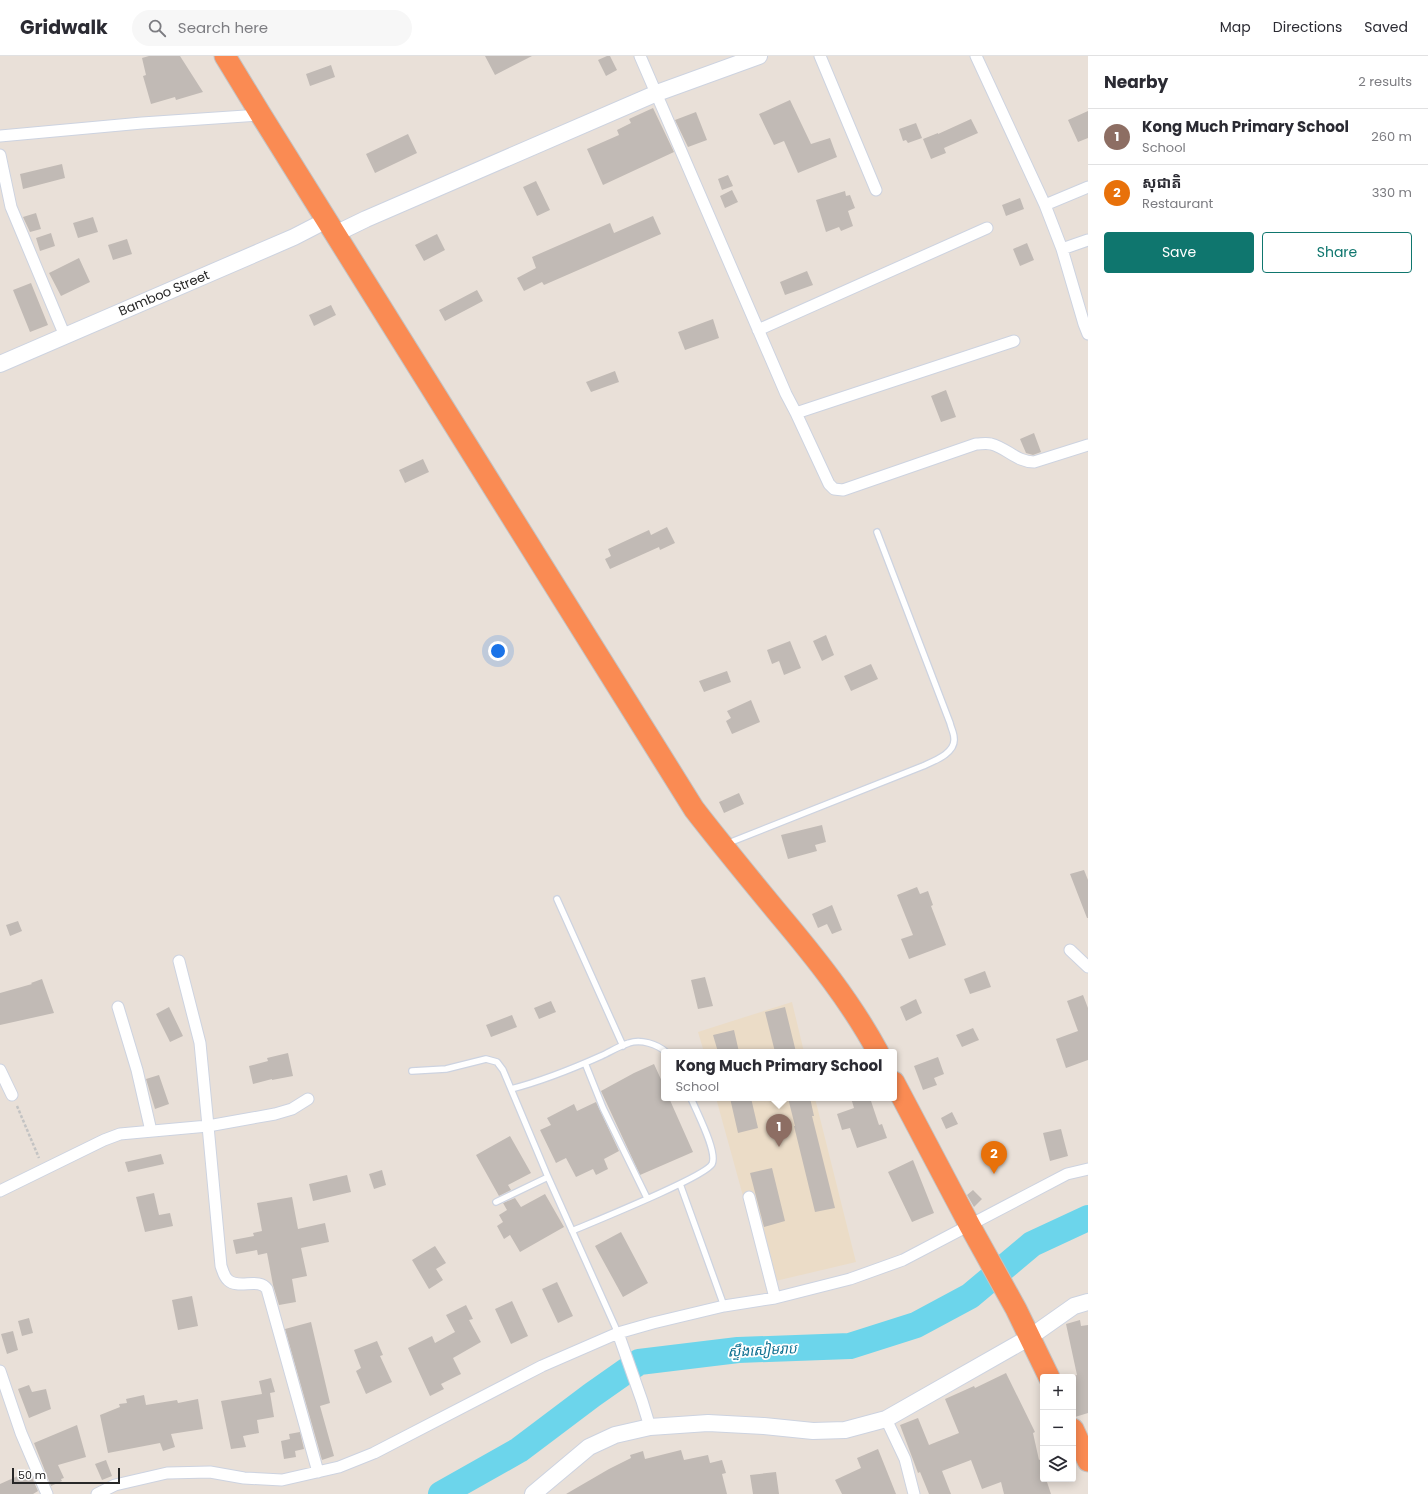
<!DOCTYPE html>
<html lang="en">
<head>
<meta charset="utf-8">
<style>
	:root { --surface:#fff; --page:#f7f7f7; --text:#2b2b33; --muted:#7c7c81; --line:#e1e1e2; --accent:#0f766e }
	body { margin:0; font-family:Poppins,"Noto Sans Khmer",sans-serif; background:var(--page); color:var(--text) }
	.controls { position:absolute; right:12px; bottom:12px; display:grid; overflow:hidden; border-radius:4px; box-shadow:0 2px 10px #0003 }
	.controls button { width:36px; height:36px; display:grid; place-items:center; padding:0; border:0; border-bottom:1px solid var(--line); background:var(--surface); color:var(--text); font:20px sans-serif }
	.scale { position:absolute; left:12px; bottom:10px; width:108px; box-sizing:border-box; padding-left:4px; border:2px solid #272727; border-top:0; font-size:11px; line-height:14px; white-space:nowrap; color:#272727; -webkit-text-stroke:3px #fff; paint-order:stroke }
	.you { position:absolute; left:498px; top:595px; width:14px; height:14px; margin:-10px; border:3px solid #fff; border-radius:50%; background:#1a73e8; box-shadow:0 0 0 6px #1a73e833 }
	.badge { display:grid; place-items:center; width:26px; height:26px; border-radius:50%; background:var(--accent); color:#fff; font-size:13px; font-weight:700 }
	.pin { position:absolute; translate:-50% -33px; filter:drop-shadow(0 1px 2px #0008) }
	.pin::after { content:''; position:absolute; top:21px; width:14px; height:12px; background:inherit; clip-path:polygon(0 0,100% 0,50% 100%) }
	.popup { position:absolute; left:661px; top:993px; width:236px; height:52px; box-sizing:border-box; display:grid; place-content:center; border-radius:4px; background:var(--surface); filter:drop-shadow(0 1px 3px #0005); font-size:13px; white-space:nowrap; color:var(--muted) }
	.popup b { font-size:15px; color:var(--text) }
	.popup::after { content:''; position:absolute; left:50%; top:100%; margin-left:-8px; border:8px solid transparent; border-top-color:var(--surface) }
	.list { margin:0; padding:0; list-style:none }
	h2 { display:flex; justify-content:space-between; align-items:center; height:52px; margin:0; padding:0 16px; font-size:17px }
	h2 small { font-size:13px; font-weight:400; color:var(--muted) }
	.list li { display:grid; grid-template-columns:26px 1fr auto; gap:12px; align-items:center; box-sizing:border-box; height:56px; padding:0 16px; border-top:1px solid var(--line) }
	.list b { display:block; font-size:15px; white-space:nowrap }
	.list p { margin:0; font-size:13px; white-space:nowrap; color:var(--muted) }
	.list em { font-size:13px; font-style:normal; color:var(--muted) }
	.actions { display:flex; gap:8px; padding:12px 16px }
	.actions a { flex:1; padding:9px 0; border:1px solid var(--accent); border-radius:4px; text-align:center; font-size:14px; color:var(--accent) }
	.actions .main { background:var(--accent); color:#fff }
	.icon { flex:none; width:22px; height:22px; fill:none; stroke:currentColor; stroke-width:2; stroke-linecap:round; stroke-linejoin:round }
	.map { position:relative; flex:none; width:1088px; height:1438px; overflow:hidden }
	header { display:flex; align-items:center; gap:24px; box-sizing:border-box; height:56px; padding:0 20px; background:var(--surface); border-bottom:1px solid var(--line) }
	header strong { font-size:19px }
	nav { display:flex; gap:22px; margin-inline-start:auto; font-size:14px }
	.search { width:280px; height:36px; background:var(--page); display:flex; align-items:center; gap:10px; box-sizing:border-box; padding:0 14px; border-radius:22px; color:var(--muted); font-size:15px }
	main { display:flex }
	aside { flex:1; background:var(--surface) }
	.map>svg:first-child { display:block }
</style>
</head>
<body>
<header>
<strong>Gridwalk</strong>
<div class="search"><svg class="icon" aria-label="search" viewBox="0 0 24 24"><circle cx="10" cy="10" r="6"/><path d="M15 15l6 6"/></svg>Search here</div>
<nav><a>Map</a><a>Directions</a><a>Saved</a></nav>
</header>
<main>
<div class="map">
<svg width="1088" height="1438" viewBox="0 0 1088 1438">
	<rect width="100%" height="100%" fill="#e9e0d8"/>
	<path fill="#ebdcc7" d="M 792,946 L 804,996 L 704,996 L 698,976 Z
		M 716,1042 L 815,1042 L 856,1206 L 767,1227 Z"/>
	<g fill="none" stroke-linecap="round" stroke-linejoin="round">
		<path stroke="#6cd5eb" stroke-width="26" d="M 441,1438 L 519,1394 L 592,1339 L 639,1306 L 738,1294 L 850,1290 L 916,1269 L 970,1240 L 1032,1188 L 1088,1162"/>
	</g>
	<path fill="#c1bab5" d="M 149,0 L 180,0 L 203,36 L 176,44 L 175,41 L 151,48 L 143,20 L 146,19 L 142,2 Z
		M 485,0 L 532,0 L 495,19 Z
		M 607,0 L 610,0 L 617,14 L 606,20 L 598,4 Z
		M 331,9 L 335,21 L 310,30 L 306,18 Z
		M 790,44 L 811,88 L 830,82 L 837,101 L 798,117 L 784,85 L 774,89 L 759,58 Z
		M 653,52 L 674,96 L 603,129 L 587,93 L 619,79 L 617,74 L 631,67 L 629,63 Z
		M 1088,55 L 1088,82 L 1078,86 L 1068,64 Z
		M 696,56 L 707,84 L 688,91 L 675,64 Z
		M 971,63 L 978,77 L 944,92 L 946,97 L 931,103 L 923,83 L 938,77 L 938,78 Z
		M 916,67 L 922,82 L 908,87 L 906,84 L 903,85 L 899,73 Z
		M 408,78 L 417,97 L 375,117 L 366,98 Z
		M 62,108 L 65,122 L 23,133 L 20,118 Z
		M 728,119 L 733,130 L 722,134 L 718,123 Z
		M 536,125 L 550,154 L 537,160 L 523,131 Z
		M 732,134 L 738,146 L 725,152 L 720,140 Z
		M 845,135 L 846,140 L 850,139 L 855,152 L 848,155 L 853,170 L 841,175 L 839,171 L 826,176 L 816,144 Z
		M 1020,142 L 1024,153 L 1006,160 L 1002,149 Z
		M 36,157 L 41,173 L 30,176 L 23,161 Z
		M 653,160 L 661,178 L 544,229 L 542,226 L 524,235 L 517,222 L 536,212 L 532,201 L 610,167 L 614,177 Z
		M 93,161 L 98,176 L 78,182 L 73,167 Z
		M 51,177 L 55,190 L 40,195 L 36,182 Z
		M 437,178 L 445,194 L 424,205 L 415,189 Z
		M 127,183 L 132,198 L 113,204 L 108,189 Z
		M 1027,187 L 1034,204 L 1020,210 L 1013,193 Z
		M 79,202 L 90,226 L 61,240 L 49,217 Z
		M 807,215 L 813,229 L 785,239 L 780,226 Z
		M 31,227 L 48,269 L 30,276 L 13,234 Z
		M 477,234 L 483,245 L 445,265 L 439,254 Z
		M 331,249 L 336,259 L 314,270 L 309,259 Z
		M 713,263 L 719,282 L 685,294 L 678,276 Z
		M 615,315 L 619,326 L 591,336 L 586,326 Z
		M 946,334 L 956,361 L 941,366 L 931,340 Z
		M 1034,377 L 1041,396 L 1033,399 L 1026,397 L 1020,383 Z
		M 423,403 L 429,416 L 405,427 L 399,414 Z
		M 667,471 L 675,487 L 660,494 L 659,491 L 610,513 L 605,503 L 611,500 L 608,493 L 649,474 L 651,479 Z
		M 826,579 L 834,599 L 822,605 L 813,585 Z
		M 790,585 L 801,612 L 784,619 L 779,605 L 772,608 L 767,594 Z
		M 871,608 L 878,623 L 851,635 L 844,620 Z
		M 727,615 L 731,626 L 704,636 L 699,625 Z
		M 751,644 L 760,666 L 732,678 L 726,665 L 731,662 L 727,655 Z
		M 739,737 L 744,748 L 724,757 L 719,746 Z
		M 822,769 L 826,786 L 815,789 L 817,795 L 788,803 L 781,779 Z
		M 1084,814 L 1088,824 L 1088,862 L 1087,862 L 1070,818 Z
		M 917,831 L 920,838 L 928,835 L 933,849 L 931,850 L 946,889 L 909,903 L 901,883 L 913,879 L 897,839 Z
		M 832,849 L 842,874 L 832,878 L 827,868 L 818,872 L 812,858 Z
		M 18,865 L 22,875 L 10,880 L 6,869 Z
		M 985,915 L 991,931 L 970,938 L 964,923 Z
		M 705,921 L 713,950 L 698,953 L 691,924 Z
		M 42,923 L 54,957 L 0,969 L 0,937 L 32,928 L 31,927 Z
		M 1083,939 L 1088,952 L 1088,1004 L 1066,1012 L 1056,983 L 1078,975 L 1067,945 Z
		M 916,943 L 922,957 L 906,965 L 900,951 Z
		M 551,945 L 556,956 L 539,963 L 534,952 Z
		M 169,951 L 183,980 L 170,986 L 156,958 Z
		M 785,951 L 796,996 L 775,996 L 765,956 Z
		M 512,959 L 517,971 L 491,981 L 486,969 Z
		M 973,972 L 979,984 L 962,991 L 956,979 Z
		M 734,974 L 739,996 L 718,996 L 713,979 Z
		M 288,997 L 293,1020 L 272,1024 L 272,1023 L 253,1028 L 249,1010 L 268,1005 L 267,1002 Z
		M 938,1001 L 944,1018 L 934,1022 L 937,1029 L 923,1034 L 914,1010 Z
		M 654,1008 L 664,1030 L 664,1042 L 669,1042 L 693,1096 L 640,1119 L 601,1035 L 634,1017 Z
		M 159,1019 L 169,1048 L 155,1053 L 146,1023 Z
		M 730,1042 L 751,1042 L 758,1072 L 738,1077 Z
		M 788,1042 L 810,1042 L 814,1060 L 812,1060 L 835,1152 L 815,1156 L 794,1070 L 795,1070 Z
		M 851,1042 L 870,1042 L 879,1069 L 882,1068 L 887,1082 L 857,1092 L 850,1072 L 842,1074 L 837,1058 L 854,1052 Z
		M 596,1046 L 619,1095 L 604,1103 L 608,1113 L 596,1119 L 593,1113 L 576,1121 L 566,1102 L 556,1107 L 540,1074 L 551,1069 L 547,1062 L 574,1048 L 577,1055 Z
		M 952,1056 L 958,1068 L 946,1073 L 941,1062 Z
		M 1061,1073 L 1068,1100 L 1050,1105 L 1043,1077 Z
		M 510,1080 L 531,1117 L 508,1129 L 511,1134 L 499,1140 L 476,1099 Z
		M 161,1098 L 164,1108 L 128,1116 L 125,1106 Z
		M 913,1104 L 934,1157 L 912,1166 L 888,1116 Z
		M 772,1112 L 785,1165 L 764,1171 L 750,1117 Z
		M 382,1114 L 386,1129 L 374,1133 L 369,1118 Z
		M 347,1119 L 351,1136 L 313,1145 L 309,1128 Z
		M 973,1134 L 982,1143 L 974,1151 L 967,1139 Z
		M 154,1137 L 159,1159 L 170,1157 L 173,1170 L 145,1176 L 136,1141 Z
		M 545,1138 L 564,1171 L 520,1196 L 510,1179 L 504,1183 L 497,1170 L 503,1166 L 499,1159 L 507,1154 L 503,1147 L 515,1142 L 521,1151 Z
		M 292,1141 L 298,1173 L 325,1167 L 329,1186 L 301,1192 L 307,1220 L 292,1223 L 296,1246 L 279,1249 L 273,1229 L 267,1197 L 258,1199 L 257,1194 L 236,1198 L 233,1184 L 254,1180 L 253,1177 L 262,1175 L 257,1147 Z
		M 621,1176 L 648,1227 L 623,1241 L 595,1190 Z
		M 435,1190 L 446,1207 L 436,1213 L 443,1224 L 429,1233 L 412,1204 Z
		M 557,1226 L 573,1260 L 558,1267 L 542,1233 Z
		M 192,1240 L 198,1270 L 178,1274 L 172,1244 Z
		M 512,1245 L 528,1280 L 511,1288 L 495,1253 Z
		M 466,1249 L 473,1263 L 469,1264 L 481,1286 L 453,1302 L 461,1318 L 441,1328 L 444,1333 L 430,1340 L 408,1292 L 432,1280 L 435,1287 L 455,1276 L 446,1259 Z
		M 29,1262 L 33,1277 L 22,1280 L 18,1265 Z
		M 1080,1264 L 1081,1270 L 1088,1269 L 1088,1357 L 1075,1361 L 1073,1355 L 1073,1320 L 1077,1319 L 1066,1268 Z
		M 311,1266 L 330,1347 L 320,1350 L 334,1400 L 322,1404 L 285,1273 Z
		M 13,1275 L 18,1294 L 7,1298 L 1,1278 Z
		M 377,1285 L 383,1299 L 380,1300 L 392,1326 L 366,1338 L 356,1315 L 361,1312 L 354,1294 Z
		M 1006,1317 L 1035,1376 L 1033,1377 L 1039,1404 L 1043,1402 L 1043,1423 L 1046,1423 L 1051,1438 L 1004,1438 L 1001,1426 L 982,1433 L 971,1404 L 942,1415 L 951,1438 L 929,1438 L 920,1416 L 918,1417 L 900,1369 L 918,1362 L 929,1389 L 959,1377 L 945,1343 L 974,1330 L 975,1332 Z
		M 271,1322 L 275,1336 L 270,1337 L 274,1361 L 257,1364 L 259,1377 L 243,1380 L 246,1391 L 231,1393 L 221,1345 L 262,1338 L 259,1325 Z
		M 29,1329 L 32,1336 L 46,1333 L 51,1353 L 29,1362 L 18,1333 Z
		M 144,1339 L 146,1349 L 177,1344 L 178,1347 L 198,1343 L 203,1373 L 171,1378 L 175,1391 L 163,1395 L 160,1387 L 108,1397 L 100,1359 L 120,1351 L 119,1348 L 127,1347 L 126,1343 Z
		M 77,1369 L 86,1401 L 58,1409 L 64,1422 L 61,1423 L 62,1425 L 51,1430 L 34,1387 Z
		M 300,1376 L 304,1393 L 295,1395 L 296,1401 L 284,1403 L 281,1385 L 290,1383 L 289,1378 Z
		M 878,1393 L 896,1438 L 842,1438 L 835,1424 L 861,1412 L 857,1402 Z
		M 681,1394 L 684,1404 L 708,1399 L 710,1407 L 722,1404 L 726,1417 L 722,1418 L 727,1438 L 566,1438 L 609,1413 L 631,1402 L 630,1399 L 643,1395 L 645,1403 Z
		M 106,1404 L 112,1420 L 102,1424 L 95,1408 Z
		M 29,1415 L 38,1435 L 33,1438 L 0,1438 L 0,1428 Z
		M 776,1416 L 779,1438 L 753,1438 L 750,1419 Z"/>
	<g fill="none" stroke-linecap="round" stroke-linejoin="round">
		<defs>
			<path id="lane" d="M 726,788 L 923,710 C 934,705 956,697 954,682 C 954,677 951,672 950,667 L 877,476
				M 557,843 L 623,990
				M 585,1007 L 603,1052 L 647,1142
				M 412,1015 L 446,1013 L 486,1003 L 497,1006 L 503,1014 L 548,1121 L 618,1277
				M 511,1033 C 542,1025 572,1013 601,1000 C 610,996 619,990 629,987 C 641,983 657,988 666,996
				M 680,1128 L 724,1250
				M 496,1146 L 548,1121
				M 572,1175 C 593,1166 705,1121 712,1108 C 718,1096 696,1055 691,1042"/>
			<path id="street" d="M 640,0 L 786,338 L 796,357 L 1014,285
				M 820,0 L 876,134
				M 976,0 L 1045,149 L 1062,193 L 1084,268 L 1088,278
				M 0,80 L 142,67 L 261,59
				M 0,99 L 11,151 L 65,280
				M 1045,149 L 1088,131
				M 1062,193 L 1088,184
				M 758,274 L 987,172
				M 796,357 L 829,428 L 834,433 L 843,434 L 976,388 C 981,388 986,387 991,388 C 1007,392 1017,406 1034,406 L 1088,389
				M 1070,894 L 1088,911
				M 179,905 L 200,987 L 208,1070 L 275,1058 L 292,1053 L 308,1043
				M 118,951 L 137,1014 L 151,1075
				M 0,1014 L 12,1039
				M 0,1135 L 104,1084 L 120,1078 L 208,1070 L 221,1210 C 223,1215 224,1221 228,1224 C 238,1234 259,1221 267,1233 L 318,1416
				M 749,1141 L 775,1242
				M 618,1277 L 642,1345 L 650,1371
				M 0,1315 L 21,1377 L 47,1438
				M 886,1363 L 905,1403 L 914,1438
				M 97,1438 L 115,1429 L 167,1417 L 210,1416 L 244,1422 L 282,1424 L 339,1411 L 374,1397 L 542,1310 L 618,1277 L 653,1267 L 724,1250 L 775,1242 L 850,1223 L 903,1204 L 1067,1118 L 1088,1113"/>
			<path id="secondary" d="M 335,178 L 366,163 L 657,37 L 759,0
				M 0,308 L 294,181 L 327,164
				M 533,1438 L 589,1391 L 615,1379 L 650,1371 L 708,1367 L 764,1370 L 813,1375 L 845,1374 L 886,1363 L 1030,1281 L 1074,1250 L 1088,1246"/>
			<path id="highway" d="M 225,0 L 261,59 L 694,753 C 721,788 750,823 778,857 C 815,901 851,946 878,996
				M 894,1026 L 970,1170 L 1016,1253 L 1049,1321
				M 1073,1373 L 1088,1405"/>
		</defs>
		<use href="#lane" stroke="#cdd3e0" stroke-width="8"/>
		<use href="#street" stroke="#cdd3e0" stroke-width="13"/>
		<use href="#secondary" stroke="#cdd3e0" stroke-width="18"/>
		<use href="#highway" stroke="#c3c3c3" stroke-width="23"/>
		<path stroke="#c3c3c3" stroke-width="2.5" stroke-dasharray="3 2" stroke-linecap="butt" d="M 17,1050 L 39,1102"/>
		<use href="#lane" stroke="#fff" stroke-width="5.5"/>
		<use href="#street" stroke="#fff" stroke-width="11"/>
		<use href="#secondary" stroke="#fff" stroke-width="16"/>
		<use href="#highway" stroke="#fa8b53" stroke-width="21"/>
	</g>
	<g text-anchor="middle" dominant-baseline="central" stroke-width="3.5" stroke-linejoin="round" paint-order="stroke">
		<g font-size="13" fill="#272727" stroke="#fff">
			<text transform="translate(164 237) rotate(-23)">Bamboo Street</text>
		</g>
		<g font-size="14" font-style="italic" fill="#107191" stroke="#fff">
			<text transform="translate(762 1294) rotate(-3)">ស្ទឹងសៀមរាប</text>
		</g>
	</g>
</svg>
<div class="controls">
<button>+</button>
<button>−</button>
<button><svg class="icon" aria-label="layers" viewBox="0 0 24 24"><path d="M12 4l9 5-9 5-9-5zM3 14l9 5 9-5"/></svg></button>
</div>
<div class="scale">50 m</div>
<div class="you"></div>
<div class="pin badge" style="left:779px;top:1091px;background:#8d6e63">1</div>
<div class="popup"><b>Kong Much Primary School</b>School</div>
<div class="pin badge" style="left:994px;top:1118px;background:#e8710a">2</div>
</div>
<aside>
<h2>Nearby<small>2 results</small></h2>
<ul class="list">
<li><span class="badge" style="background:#8d6e63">1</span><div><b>Kong Much Primary School</b><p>School</p></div><em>260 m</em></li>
<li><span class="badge" style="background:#e8710a">2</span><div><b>សុជាតិ</b><p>Restaurant</p></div><em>330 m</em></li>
</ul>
<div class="actions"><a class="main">Save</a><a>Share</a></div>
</aside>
</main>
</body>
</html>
